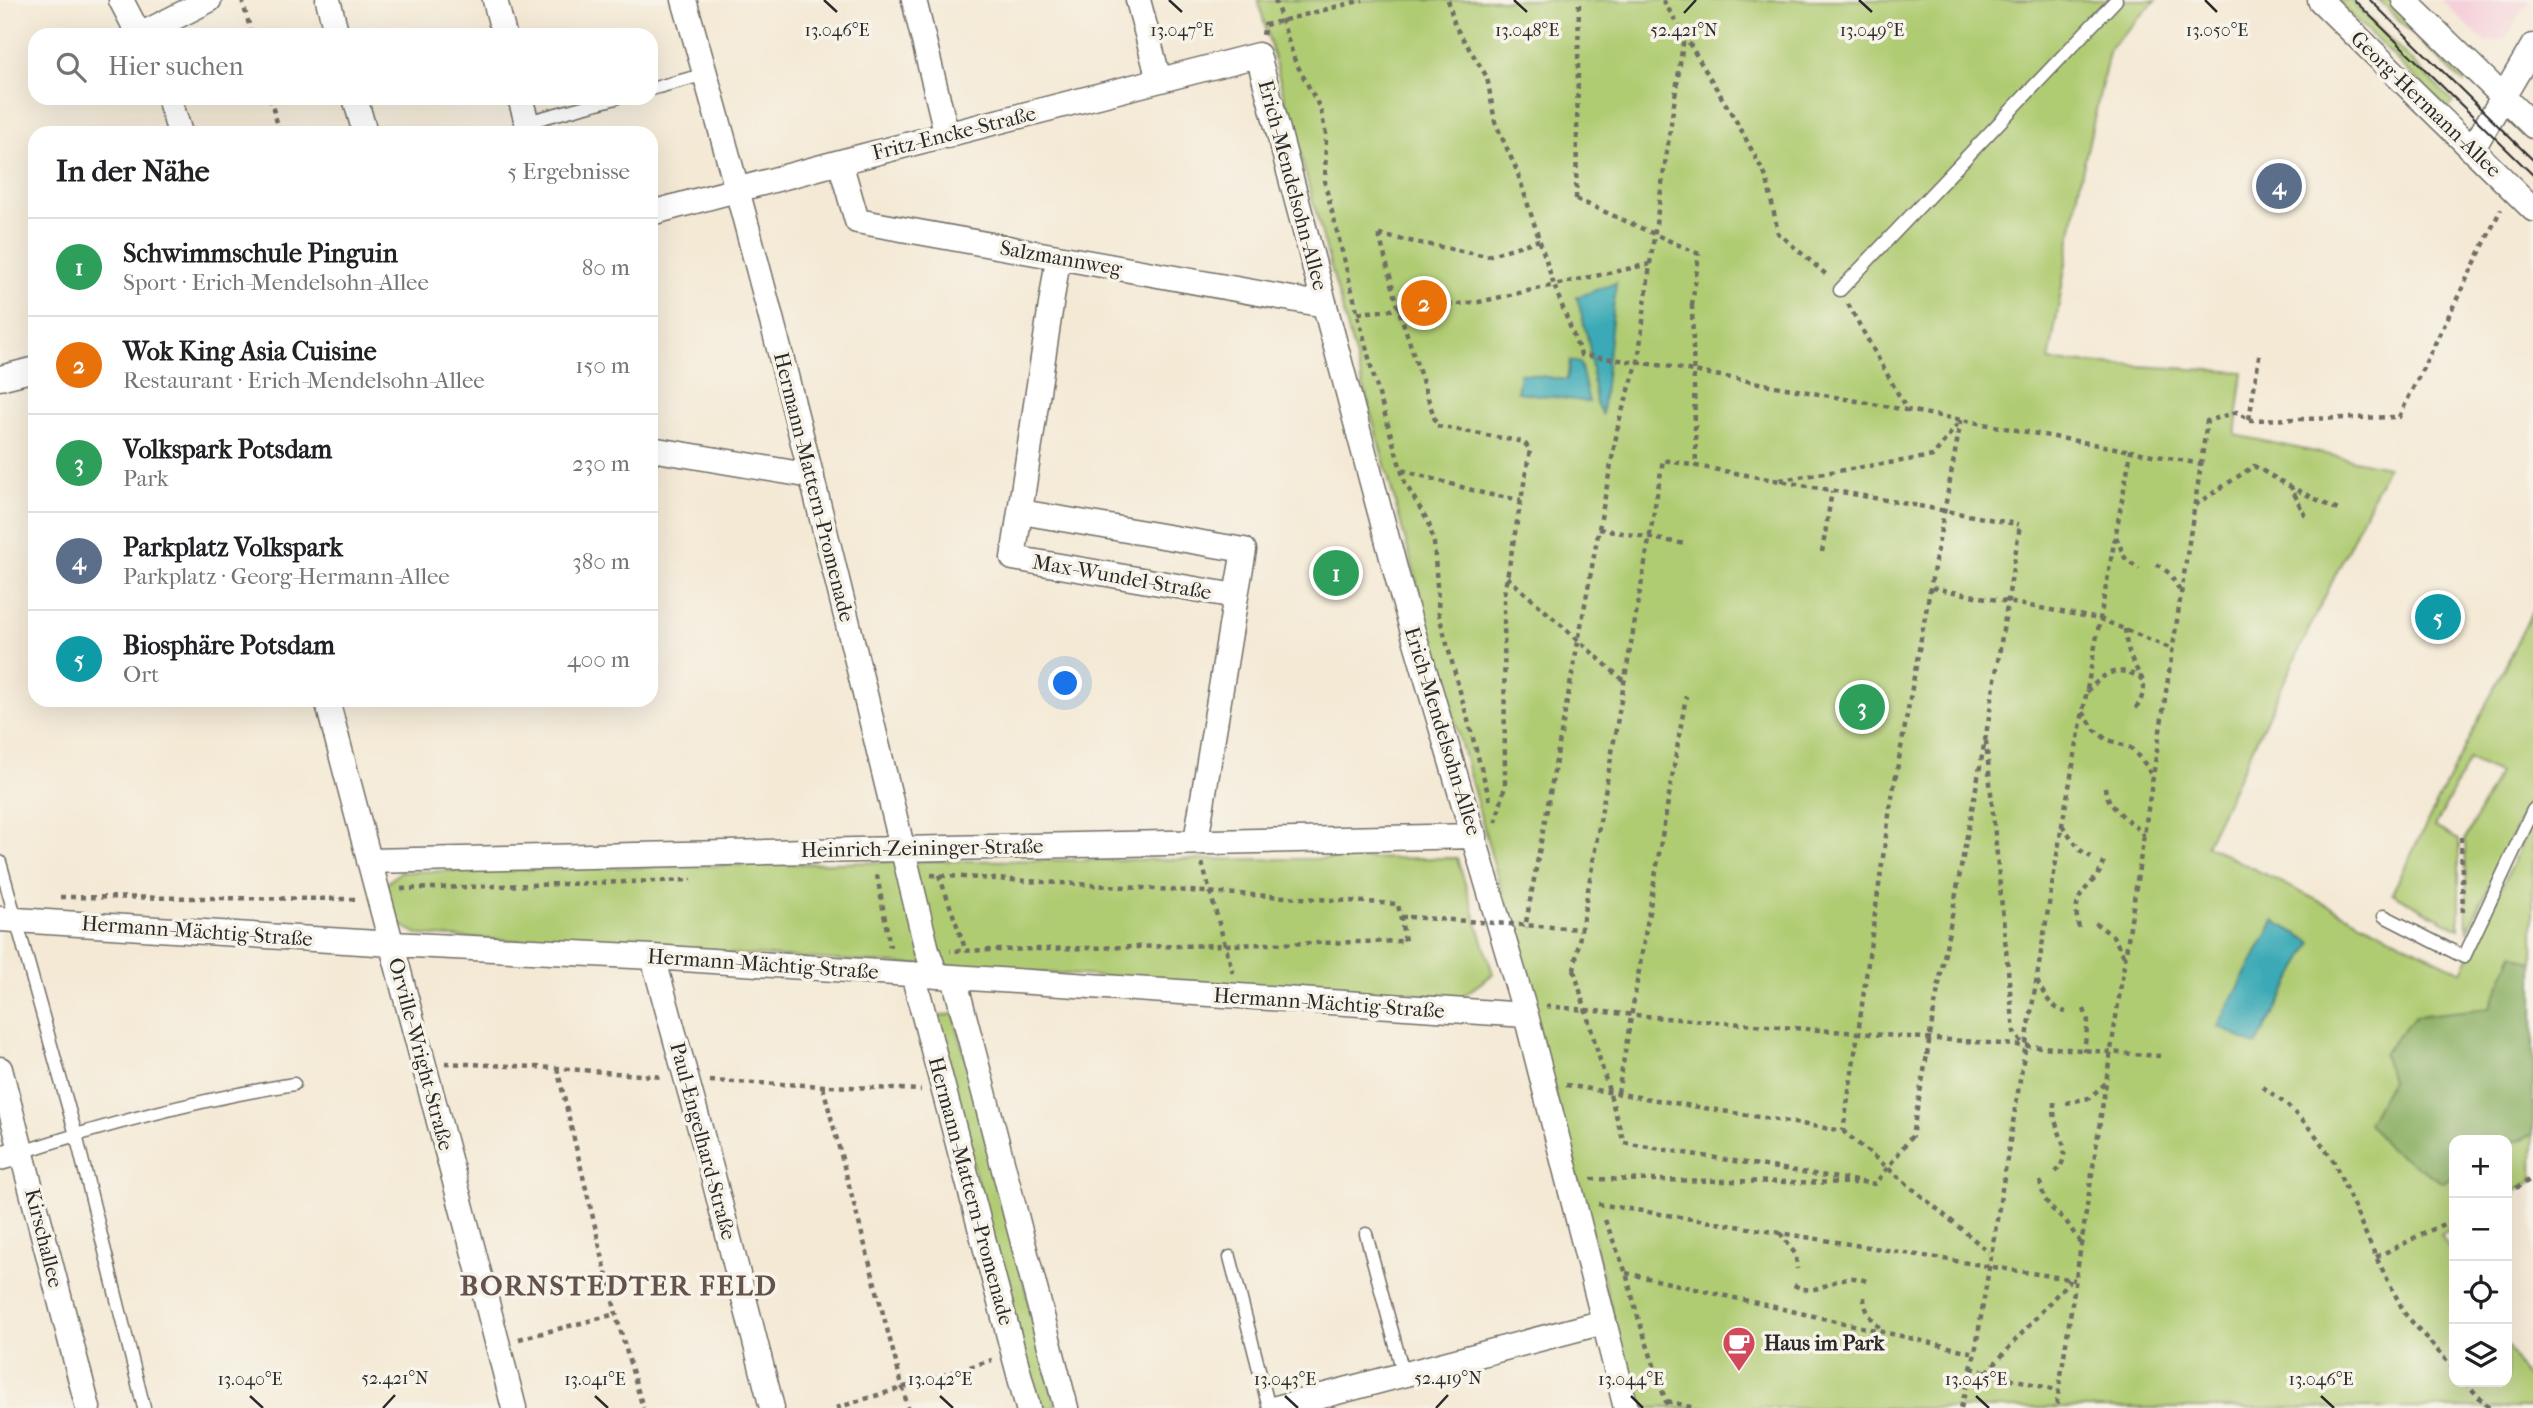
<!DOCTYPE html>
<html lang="de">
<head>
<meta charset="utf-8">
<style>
	:root { --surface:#fff; --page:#f6f6f6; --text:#202124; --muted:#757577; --line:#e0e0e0; --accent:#d1495b }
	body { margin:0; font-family:"IM FELL French Canon",serif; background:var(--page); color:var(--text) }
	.controls { position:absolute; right:21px; bottom:21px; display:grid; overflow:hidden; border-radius:14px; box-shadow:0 7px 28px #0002 }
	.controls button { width:63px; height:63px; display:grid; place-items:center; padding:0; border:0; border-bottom:2px solid var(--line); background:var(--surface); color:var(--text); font:35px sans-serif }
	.you { position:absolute; left:1066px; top:684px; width:24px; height:24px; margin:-18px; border:5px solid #fff; border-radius:50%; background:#1a73e8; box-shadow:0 0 0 10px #1a73e833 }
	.badge { display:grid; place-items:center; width:46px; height:46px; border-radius:50%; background:var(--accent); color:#fff; font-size:23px; font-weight:700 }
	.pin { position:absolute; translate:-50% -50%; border:4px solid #fff; box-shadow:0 2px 7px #0006 }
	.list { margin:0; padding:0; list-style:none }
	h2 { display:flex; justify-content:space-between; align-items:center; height:91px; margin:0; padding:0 28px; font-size:30px }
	h2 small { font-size:23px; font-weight:400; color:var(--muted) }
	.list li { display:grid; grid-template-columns:46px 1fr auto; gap:21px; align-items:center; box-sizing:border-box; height:98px; padding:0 28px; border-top:2px solid var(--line) }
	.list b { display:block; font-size:26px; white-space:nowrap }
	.list p { margin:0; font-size:23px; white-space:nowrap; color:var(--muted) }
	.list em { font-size:23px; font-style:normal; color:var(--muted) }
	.icon { flex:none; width:38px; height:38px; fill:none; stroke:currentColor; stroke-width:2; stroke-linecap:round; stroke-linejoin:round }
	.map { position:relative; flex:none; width:2533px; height:1408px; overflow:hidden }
	.search { position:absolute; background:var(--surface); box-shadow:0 7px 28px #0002; left:28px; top:28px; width:630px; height:77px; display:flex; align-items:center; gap:18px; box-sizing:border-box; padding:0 24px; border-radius:21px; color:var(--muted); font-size:26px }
	.panel { position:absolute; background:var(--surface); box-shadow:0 7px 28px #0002; left:28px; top:126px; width:630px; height:581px; border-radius:21px }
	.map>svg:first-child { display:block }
</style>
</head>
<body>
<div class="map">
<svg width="2533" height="1408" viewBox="0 0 2533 1408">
	<rect width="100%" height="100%" fill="#f7f3e8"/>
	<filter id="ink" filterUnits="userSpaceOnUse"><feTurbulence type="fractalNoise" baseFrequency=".0143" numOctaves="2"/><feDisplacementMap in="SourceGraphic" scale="14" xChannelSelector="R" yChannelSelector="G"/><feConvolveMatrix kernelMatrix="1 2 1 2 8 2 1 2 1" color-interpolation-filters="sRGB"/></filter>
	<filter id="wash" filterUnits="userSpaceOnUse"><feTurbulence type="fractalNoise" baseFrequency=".00686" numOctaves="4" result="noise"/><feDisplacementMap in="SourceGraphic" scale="28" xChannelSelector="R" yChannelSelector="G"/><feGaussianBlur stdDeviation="1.57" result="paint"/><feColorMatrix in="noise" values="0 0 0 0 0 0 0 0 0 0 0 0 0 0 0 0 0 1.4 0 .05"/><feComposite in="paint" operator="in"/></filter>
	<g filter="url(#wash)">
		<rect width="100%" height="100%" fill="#f4e9d5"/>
		<path fill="#f5cfda" d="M 2441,0 L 2529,0 L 2505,40 L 2485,42 Z"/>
		<path fill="#b0cc73" stroke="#6e7c4f" stroke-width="2" d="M 1258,0 L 2156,0 L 2110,48 L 2081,177 L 2049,361 L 2243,372 L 2235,435 L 2387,467 L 2206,845 L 2462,972 L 2533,819 L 2533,1180 L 2507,1195 L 2507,1140 L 2454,1140 L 2454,1226 L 2441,1235 L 2454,1257 L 2454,1382 L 2507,1382 L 2507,1345 L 2533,1389 L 2533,1408 L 1637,1408 L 1524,975 Z
			M 2336,0 L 2350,0 L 2453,102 L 2448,110 Z
			M 2378,0 L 2392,0 L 2469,75 L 2464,83 Z
			M 2533,610 L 2533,791 L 2467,932 L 2465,840 L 2498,773 L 2469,759 L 2435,827 L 2459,840 L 2459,929 L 2392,893 Z
			M 1457,858 L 1493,974 L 1460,998 L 419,935 L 397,923 L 385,885 L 400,872 L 930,861 Z
			M 954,1014 L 1056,1408 L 1036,1408 L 935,1017 Z"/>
		<path fill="#8cb065" stroke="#5c6e48" stroke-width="2" d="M 2513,954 L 2533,963 L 2533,1134 L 2507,1145 L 2507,1140 L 2454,1140 L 2454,1175 L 2444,1183 L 2390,1149 L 2368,1123 L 2391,1081 L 2383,1053 L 2415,1016 L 2490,1008 Z"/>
		<path fill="#3aaab6" stroke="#326a70" stroke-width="2" d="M 1616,283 L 1602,414 L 1596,404 L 1589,344 L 1577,297 Z
			M 1570,361 L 1580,363 L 1589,402 L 1517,392 L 1520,373 L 1567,380 Z
			M 2274,921 L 2312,942 L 2256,1046 L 2218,1026 Z"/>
	</g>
	<g filter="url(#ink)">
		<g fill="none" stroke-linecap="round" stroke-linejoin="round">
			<defs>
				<path id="service" d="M 651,89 L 706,74
					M 527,122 L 616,98
					M 1840,290 L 2116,0
					M 0,862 L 76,1135 L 144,1408
					M 2384,916 L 2464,957 L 2533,810
					M 22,1152 C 111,1123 202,1099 294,1084
					M 1366,1234 L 1404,1376
					M 1230,1257 L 1269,1408"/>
				<path id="minor" d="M 121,0 L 139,35
					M 328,0 L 337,35
					M 495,0 L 504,35
					M 684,0 C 775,314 850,632 927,950 L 936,976
					M 914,0 L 947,136
					M 1138,0 L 1159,80
					M 2320,0 L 2533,209
					M 2404,0 L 2533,126
					M 140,35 L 209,0
					M 169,98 L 180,133
					M 355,98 L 365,133
					M 520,98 L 530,133
					M 2472,150 L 2533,46
					M 840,162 L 857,221 L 1325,305
					M 651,213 L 840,162 L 1258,55 L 1401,591 L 1526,1015 L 1626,1408
					M 1058,258 L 1013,558 L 1236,596 L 1196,841
					M 0,378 L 35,369
					M 651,449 L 812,476
					M 1021,512 L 1244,550 L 1236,596
					M 327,700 C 388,936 454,1171 514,1408
					M 369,861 L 1475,836
					M 0,919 L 392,944 L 653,957 L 1526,1015
					M 653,957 L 712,1172 L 772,1408
					M 913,974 L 1028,1408
					M 954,977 L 1066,1408
					M 0,1069 L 88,1408
					M 0,1158 L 22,1152
					M 1276,1408 L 1604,1322"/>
			</defs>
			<use href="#service" stroke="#716e66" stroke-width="15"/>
			<use href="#minor" stroke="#716e66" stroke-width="27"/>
			<path stroke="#716e66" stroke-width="4.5" stroke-dasharray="5 5" stroke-linecap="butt" d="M 242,0 L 252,35
				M 1275,0 L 1295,61 L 1320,108 L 1326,134 L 1325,184 L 1373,374 L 1405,483 L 1429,523 L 1434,543 L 1439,615 L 1491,804
				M 1448,0 L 1455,26 L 1487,77 L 1495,122 L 1517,171 L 1554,285 L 1650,264 L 1638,362 L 1619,421 L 1525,928
				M 1663,0 L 1739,126 L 1767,179 L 1778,233 L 1829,277
				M 1263,35 L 1265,25 L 1363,0
				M 270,98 L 280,133
				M 1576,199 L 1579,0
				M 1379,235 L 1487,256 L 1539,240
				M 1650,264 L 1684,37
				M 1848,304 L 1907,410 L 2131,451
				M 1692,305 L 1699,254
				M 1358,313 L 1479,302 L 1554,285 L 1581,355 L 1666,366 L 1906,410
				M 1961,420 L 1890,808 L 1858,1033 L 2160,1056
				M 2249,420 L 2399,417 L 2501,209
				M 1437,426 L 1524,442 L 1530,450 L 1504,594 L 1505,786 L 1496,822
				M 2201,464 L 2207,421 L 2237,412 L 2249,420 L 2260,350
				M 1402,470 L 1486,494 L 1521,500
				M 1780,480 L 1933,456 L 1959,422
				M 2195,505 L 2254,466 L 2291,487 L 2304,514 L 2291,487 L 2342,512
				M 1599,529 L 1686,544
				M 2116,537 L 2125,558 L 2139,569
				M 1822,552 L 1832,491
				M 2157,564 L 2169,573 L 2180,591
				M 1932,588 L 2100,619 L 2172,649
				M 2125,629 C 2126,636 2126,645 2129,652 C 2137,679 2155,680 2134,711
				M 2087,692 C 2105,672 2117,664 2143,679
				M 2083,712 L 2095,730 L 2106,739 L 2131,748 L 2146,765 L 2152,777
				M 1986,741 L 2014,1032 L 2024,1046
				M 2105,787 C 2107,810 2131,819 2144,836
				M 2062,825 L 2080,850 L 2091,857
				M 2461,837 L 2463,917
				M 1202,863 L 1233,973
				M 877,875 L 890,947
				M 931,875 L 1398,904 L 1405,941 L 950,951
				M 939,875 L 966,951
				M 401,889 L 692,880
				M 60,897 L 355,899
				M 1401,917 L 1409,917
				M 2095,923 L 2113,936 L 2125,958
				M 2079,928 C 2068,887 2097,890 2105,859
				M 1574,970 L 1663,460 L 1919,506
				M 2037,981 C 2044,994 2051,1009 2066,1012
				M 1546,1006 L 1665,1018 L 1858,1033 L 1843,1131
				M 2084,1009 L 2088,1021 L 2084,1051
				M 1933,1016 L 1986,735 L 2020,525 L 2016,524
				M 445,1063 L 557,1068 L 663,1077
				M 557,1068 L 618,1322 L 643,1408
				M 710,1081 L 921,1090
				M 1566,1085 L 1843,1131 L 1989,1252
				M 823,1087 L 908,1408
				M 2263,1087 L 2287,1105 L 2314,1133 L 2334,1162 L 2376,1257 L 2405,1314 L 2454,1369
				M 1618,1093 L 1686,696
				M 2054,1102 C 2054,1108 2054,1114 2055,1120 C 2061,1140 2072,1154 2056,1172
				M 2066,1103 L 2089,1098 L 2107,1082
				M 1624,1143 L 1875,1184 L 1912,1136 L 1927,1055
				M 1591,1179 L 1856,1183
				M 2040,1181 L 2044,1198 L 2052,1209 L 2066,1221 L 2081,1244
				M 2507,1193 L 2533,1178
				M 1598,1204 L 2075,1280
				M 1605,1220 L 1626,1273 L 1637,1314 L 1668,1408
				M 1780,1233 L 1796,1255 L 1797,1269
				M 2376,1257 L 2454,1219
				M 1626,1273 L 1975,1353
				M 1794,1285 C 1815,1297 1828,1281 1848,1278 C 1855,1277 1863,1280 1870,1282
				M 1864,1297 C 1864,1312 1874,1321 1883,1332
				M 519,1339 L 616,1314
				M 1971,1368 L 2059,1391
				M 1987,1372 L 2070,1280
				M 2465,1382 L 2489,1408
				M 1667,1401 L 1695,1408
				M 836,1408 L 992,1360
				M 1961,1408 L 1975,1353 L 2062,825 L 2131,451 L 2201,464 L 2056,1408"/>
			<use href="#service" stroke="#fff" stroke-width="12"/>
			<use href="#minor" stroke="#fff" stroke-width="24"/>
			<path stroke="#2b2b2b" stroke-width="2" d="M 2354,0 L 2533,175
				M 2370,0 L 2533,160"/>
			<path stroke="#716e66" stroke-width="4.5" stroke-dasharray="5 5" stroke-linecap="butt" d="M 1576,199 L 1699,254
				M 1379,235 L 1399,310 L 1437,426
				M 1692,305 L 1696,467
				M 1919,506 L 2016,524
				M 1507,577 L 1624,681
				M 1409,917 L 1580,929
				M 1574,970 L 1624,1143
				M 1927,1055 L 1933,1016"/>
		</g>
	</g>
	<path fill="none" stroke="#2b2b2b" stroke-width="2.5" d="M 824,0 L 837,12M 1169,0 L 1182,12M 1514,0 L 1527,12M 1859,0 L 1872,12M 2205,0 L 2217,12M 1684,13 L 1696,0M 250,1396 L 263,1408M 595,1396 L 608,1408M 940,1396 L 953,1408M 1285,1396 L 1298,1408M 1631,1396 L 1643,1408M 1976,1396 L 1989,1408M 2321,1396 L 2334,1408M 383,1408 L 395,1395M 1436,1408 L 1448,1395"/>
	<defs>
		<symbol id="cafe-pin" viewBox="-11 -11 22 30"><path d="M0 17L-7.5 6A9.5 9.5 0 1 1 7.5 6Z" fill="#d1495b" stroke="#f7f3e8"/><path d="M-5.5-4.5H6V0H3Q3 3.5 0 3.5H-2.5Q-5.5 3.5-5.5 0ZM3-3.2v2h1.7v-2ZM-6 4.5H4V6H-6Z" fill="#fff"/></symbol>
	</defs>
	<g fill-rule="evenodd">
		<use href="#cafe-pin" x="1720" y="1324" width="38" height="52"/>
	</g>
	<g text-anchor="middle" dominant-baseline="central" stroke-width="7" stroke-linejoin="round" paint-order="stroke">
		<g font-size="21" fill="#2b2b2b" stroke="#f7f3e8">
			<text transform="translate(2426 104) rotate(44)">Georg-Hermann-Allee</text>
			<text transform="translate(954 133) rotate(-14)">Fritz-Encke-Straße</text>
			<text transform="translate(1293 185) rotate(75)">Erich-Mendelsohn-Allee</text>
			<text transform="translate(1061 258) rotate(10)">Salzmannweg</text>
			<text transform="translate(814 487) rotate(76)">Hermann-Mattern-Promenade</text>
			<text transform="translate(1122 577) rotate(10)">Max-Wundel-Straße</text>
			<text transform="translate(1443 731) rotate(73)">Erich-Mendelsohn-Allee</text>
			<text transform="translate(922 848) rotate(-1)">Heinrich-Zeininger-Straße</text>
			<text transform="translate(197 931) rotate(4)">Hermann-Mächtig-Straße</text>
			<text transform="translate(763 964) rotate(4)">Hermann-Mächtig-Straße</text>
			<text transform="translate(1329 1003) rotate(4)">Hermann-Mächtig-Straße</text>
			<text transform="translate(421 1054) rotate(75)">Orville-Wright-Straße</text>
			<text transform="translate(703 1141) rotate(75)">Paul-Engelhard-Straße</text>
			<text transform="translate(971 1191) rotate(75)">Hermann-Mattern-Promenade</text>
			<text transform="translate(44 1238) rotate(76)">Kirschallee</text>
		</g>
		<g font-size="21" font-weight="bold" fill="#2b2b2b" stroke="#f7f3e8" text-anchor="start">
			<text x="1764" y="1343">Haus im Park</text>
		</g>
		<g font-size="28" font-weight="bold" letter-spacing="2" fill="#63524e" stroke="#f7f3e8">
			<text x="619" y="1285">BORNSTEDTER FELD</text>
		</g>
	</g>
	<g font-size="18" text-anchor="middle" fill="#2b2b2b" stroke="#f7f3e8" stroke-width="7" stroke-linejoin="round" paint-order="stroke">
		<text x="837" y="36">13.046°E</text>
		<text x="1182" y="36">13.047°E</text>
		<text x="1527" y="36">13.048°E</text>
		<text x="1872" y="36">13.049°E</text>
		<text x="2217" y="36">13.050°E</text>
		<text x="1684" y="36">52.421°N</text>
		<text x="395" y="1384">52.421°N</text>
		<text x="1448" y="1384">52.419°N</text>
		<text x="250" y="1385">13.040°E</text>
		<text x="595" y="1385">13.041°E</text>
		<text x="940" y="1385">13.042°E</text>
		<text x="1285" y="1385">13.043°E</text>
		<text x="1631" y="1385">13.044°E</text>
		<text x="1976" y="1385">13.045°E</text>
		<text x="2321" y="1385">13.046°E</text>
	</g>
</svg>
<div class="controls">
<button>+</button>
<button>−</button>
<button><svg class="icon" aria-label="locate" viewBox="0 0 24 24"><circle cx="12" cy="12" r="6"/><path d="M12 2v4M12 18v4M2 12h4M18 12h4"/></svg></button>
<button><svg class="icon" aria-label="layers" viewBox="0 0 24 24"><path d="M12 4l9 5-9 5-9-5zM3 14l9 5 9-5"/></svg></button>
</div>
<div class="you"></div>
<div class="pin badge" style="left:1336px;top:573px;background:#2e9e5b">1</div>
<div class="pin badge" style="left:1424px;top:303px;background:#e8710a">2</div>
<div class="pin badge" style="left:1862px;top:707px;background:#2e9e5b">3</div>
<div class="pin badge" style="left:2279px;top:186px;background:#5c6f8a">4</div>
<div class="pin badge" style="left:2438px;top:617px;background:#0f9aa8">5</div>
<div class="search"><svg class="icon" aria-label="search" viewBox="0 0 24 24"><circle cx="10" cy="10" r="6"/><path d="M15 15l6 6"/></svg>Hier suchen</div>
<section class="panel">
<h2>In der Nähe<small>5 Ergebnisse</small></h2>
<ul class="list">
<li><span class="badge" style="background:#2e9e5b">1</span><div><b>Schwimmschule Pinguin</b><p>Sport · Erich-Mendelsohn-Allee</p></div><em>80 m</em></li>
<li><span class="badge" style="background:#e8710a">2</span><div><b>Wok King Asia Cuisine</b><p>Restaurant · Erich-Mendelsohn-Allee</p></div><em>150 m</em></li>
<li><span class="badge" style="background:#2e9e5b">3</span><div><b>Volkspark Potsdam</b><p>Park</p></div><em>230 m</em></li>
<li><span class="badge" style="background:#5c6f8a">4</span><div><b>Parkplatz Volkspark</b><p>Parkplatz · Georg-Hermann-Allee</p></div><em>380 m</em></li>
<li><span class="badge" style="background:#0f9aa8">5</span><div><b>Biosphäre Potsdam</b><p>Ort</p></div><em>400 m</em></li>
</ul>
</section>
</div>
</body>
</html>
